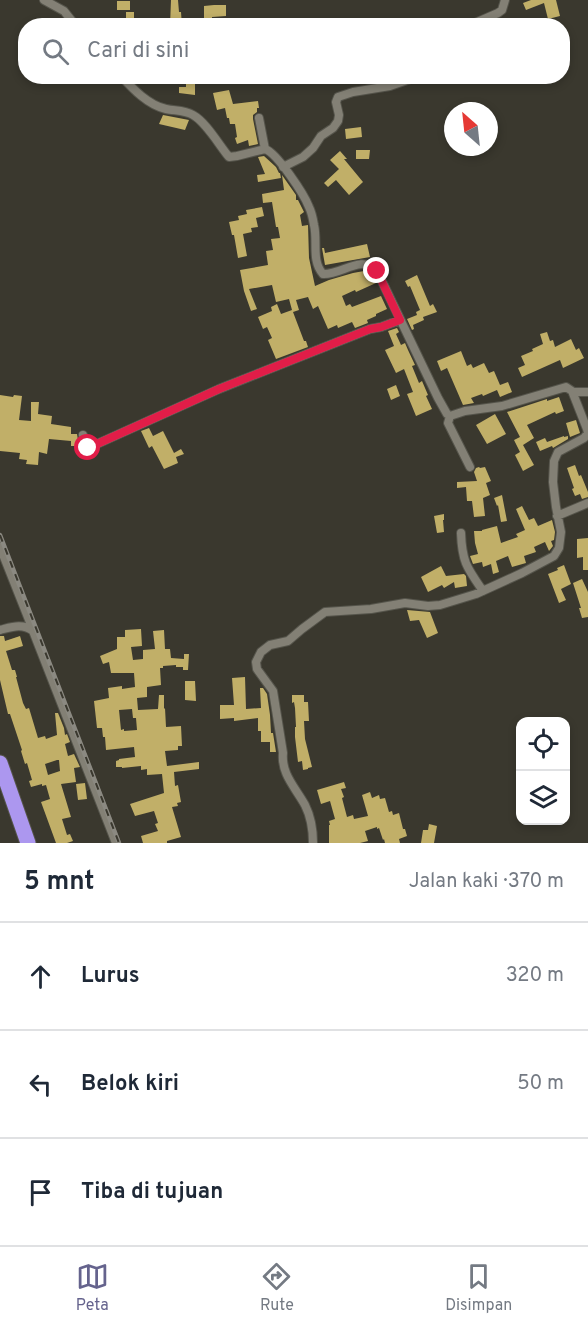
<!DOCTYPE html>
<html lang="id">
<head>
<meta charset="utf-8">
<style>
	:root { --surface:#fff; --page:#f2f2f3; --text:#1f2937; --muted:#747a83; --line:#e0e1e3; --accent:#65638d }
	body { margin:0; font-family:Overpass,sans-serif; background:var(--page); color:var(--text) }
	.controls { position:absolute; right:18px; bottom:18px; display:grid; overflow:hidden; border-radius:12px; box-shadow:0 3px 9px #0003 }
	.controls button { width:54px; height:54px; display:grid; place-items:center; padding:0; border:0; border-bottom:2px solid var(--line); background:var(--surface); color:var(--text); font:30px sans-serif }
	.compass { position:absolute; left:444px; top:102px; width:54px; height:54px; border-radius:50%; background:var(--surface); box-shadow:0 3px 9px #0003; rotate:333deg }
	.stop { position:absolute; width:18px; height:18px; margin:-14px; border:4px solid #e11d48; border-radius:50%; background:#fff }
	.stop.end { background:#e11d48; border-color:#fff; box-shadow:0 2px 6px #0008 }
	.list { margin:0; padding:0; list-style:none }
	h2 { display:flex; justify-content:space-between; align-items:center; height:78px; margin:0; padding:0 24px; font-size:26px }
	h2 small { font-size:20px; font-weight:400; color:var(--muted) }
	.list li { display:grid; grid-template-columns:39px 1fr auto; gap:18px; align-items:center; box-sizing:border-box; height:108px; padding:0 24px; border-top:2px solid var(--line) }
	.list b { display:block; font-size:22px; white-space:nowrap }
	.list em { font-size:20px; font-style:normal; color:var(--muted) }
	.icon { flex:none; width:33px; height:33px; fill:none; stroke:currentColor; stroke-width:2; stroke-linecap:round; stroke-linejoin:round }
	.map { position:relative; flex:none; width:588px; height:843px; overflow:hidden }
	.search { position:absolute; background:var(--surface); box-shadow:0 3px 9px #0003; left:18px; right:18px; top:18px; height:66px; display:flex; align-items:center; gap:15px; box-sizing:border-box; padding:0 21px; border-radius:24px; color:var(--muted); font-size:22px }
	.sheet { height:402px; background:var(--surface) }
	nav { display:flex; justify-content:space-around; align-items:center; box-sizing:border-box; height:84px; border-top:2px solid var(--line); background:var(--surface); font-size:16px; color:var(--muted) }
	nav a { display:grid; justify-items:center; gap:3px }
	nav .on { color:var(--accent) }
	.map>svg:first-child { display:block }
</style>
</head>
<body>
<div class="map">
<svg width="588" height="843" viewBox="0 0 588 843">
	<rect width="100%" height="100%" fill="#3a382e"/>
	<path fill="#c1af68" fill-rule="evenodd" d="M 171,0 L 178,0 L 179,12 L 181,12 L 182,26 L 170,26 Z
		M 531,0 L 556,0 L 560,16 L 548,19 L 544,3 L 526,10 L 523,3 Z
		M 117,1 L 130,1 L 130,10 L 117,10 Z
		M 214,5 L 226,5 L 226,16 L 212,17 L 212,21 L 204,21 L 204,6 Z
		M 126,12 L 134,12 L 134,26 L 126,26 Z
		M 186,76 L 195,76 L 195,95 L 179,93 L 179,87 L 186,87 Z
		M 229,90 L 233,104 L 258,101 L 259,108 L 257,108 L 257,112 L 253,115 L 253,119 L 258,144 L 249,146 L 248,140 L 237,144 L 235,138 L 237,137 L 235,124 L 230,124 L 229,118 L 227,118 L 225,108 L 217,110 L 213,93 Z
		M 163,115 L 189,120 L 185,130 L 159,124 Z
		M 361,127 L 362,137 L 346,139 L 345,129 Z
		M 356,150 L 370,150 L 369,159 L 356,159 Z
		M 340,151 L 347,159 L 344,159 L 363,182 L 349,195 L 336,180 L 328,187 L 324,183 L 339,169 L 330,160 Z
		M 264,156 L 276,167 L 279,173 L 280,173 L 281,178 L 258,182 L 257,175 L 265,174 L 258,157 Z
		M 282,175 L 296,195 L 296,200 L 298,200 L 304,212 L 300,215 L 302,226 L 308,225 L 309,258 L 315,286 L 329,280 L 353,273 L 364,271 L 368,272 L 372,275 L 376,283 L 356,292 L 355,290 L 342,296 L 346,306 L 350,304 L 352,307 L 381,296 L 387,309 L 376,314 L 376,316 L 367,320 L 368,323 L 355,328 L 352,322 L 338,328 L 337,325 L 328,329 L 318,306 L 313,309 L 308,297 L 296,300 L 299,310 L 293,312 L 304,341 L 306,341 L 308,347 L 276,359 L 268,340 L 272,338 L 267,327 L 263,329 L 258,317 L 272,311 L 271,307 L 277,304 L 281,314 L 292,310 L 289,299 L 276,302 L 272,285 L 249,289 L 257,309 L 251,311 L 244,291 L 240,270 L 268,265 L 266,251 L 273,250 L 271,239 L 280,238 L 278,227 L 276,227 L 272,202 L 263,203 L 262,194 L 284,190 Z
		M 262,207 L 264,216 L 256,218 L 258,227 L 251,228 L 252,232 L 243,234 L 247,256 L 238,258 L 234,235 L 232,235 L 229,222 L 239,220 L 238,216 L 247,214 L 246,210 Z
		M 367,244 L 370,257 L 325,265 L 322,248 L 324,248 L 325,253 Z
		M 417,275 L 430,306 L 433,304 L 437,312 L 423,317 L 424,320 L 413,325 L 414,329 L 412,330 L 407,319 L 417,315 L 416,312 L 420,310 L 410,286 L 408,287 L 405,281 Z
		M 397,328 L 399,332 L 396,334 L 401,345 L 405,343 L 408,350 L 415,365 L 412,366 L 419,383 L 422,381 L 428,395 L 426,396 L 432,409 L 416,416 L 407,394 L 413,392 L 404,369 L 396,373 L 385,350 L 394,346 L 388,331 Z
		M 547,332 L 550,341 L 553,340 L 555,347 L 571,339 L 576,350 L 579,348 L 584,358 L 563,368 L 560,360 L 522,377 L 518,368 L 525,365 L 521,356 L 533,351 L 532,349 L 543,344 L 540,334 Z
		M 461,351 L 467,366 L 471,364 L 473,368 L 484,363 L 489,373 L 494,371 L 500,385 L 508,382 L 512,392 L 500,397 L 497,390 L 483,396 L 482,394 L 471,398 L 474,403 L 463,405 L 447,368 L 441,371 L 437,361 Z
		M 396,385 L 400,396 L 391,400 L 387,389 Z
		M 0,395 L 13,397 L 14,395 L 22,396 L 19,420 L 31,421 L 31,402 L 39,402 L 38,414 L 52,416 L 51,424 L 71,427 L 71,434 L 77,434 L 79,446 L 71,446 L 71,441 L 49,439 L 47,454 L 39,452 L 38,465 L 26,464 L 27,460 L 19,459 L 20,453 L 0,451 Z
		M 559,397 L 564,411 L 556,414 L 555,412 L 527,425 L 534,438 L 523,445 L 534,465 L 523,471 L 515,455 L 520,452 L 514,440 L 520,437 L 507,412 L 547,399 L 547,401 Z
		M 495,414 L 506,434 L 487,444 L 476,425 Z
		M 576,420 L 580,433 L 570,437 L 566,423 Z
		M 149,428 L 153,436 L 163,431 L 174,453 L 181,449 L 184,454 L 176,457 L 178,463 L 164,469 L 152,446 L 149,448 L 141,431 Z
		M 564,436 L 564,437 L 568,436 L 568,439 L 553,448 L 552,446 L 540,451 L 536,442 L 545,438 L 547,442 Z
		M 575,465 L 579,476 L 581,475 L 588,492 L 588,497 L 582,499 L 580,494 L 575,496 L 572,489 L 574,488 L 567,468 Z
		M 479,467 L 480,468 L 485,467 L 491,481 L 486,483 L 490,495 L 483,498 L 485,516 L 474,517 L 472,501 L 467,501 L 466,487 L 457,488 L 457,482 L 477,481 L 474,472 L 476,468 Z
		M 502,495 L 507,521 L 501,522 L 498,505 L 497,506 L 494,498 Z
		M 522,506 L 529,520 L 534,518 L 538,526 L 552,520 L 555,532 L 554,540 L 551,541 L 553,546 L 549,551 L 545,542 L 534,547 L 536,552 L 524,556 L 526,563 L 512,567 L 508,556 L 496,561 L 499,572 L 493,574 L 491,564 L 483,567 L 482,562 L 473,564 L 470,556 L 478,554 L 475,543 L 474,531 L 482,531 L 482,530 L 497,526 L 501,543 L 518,537 L 516,534 L 525,530 L 516,509 Z
		M 444,514 L 444,520 L 443,520 L 444,532 L 437,533 L 434,516 Z
		M 588,538 L 588,570 L 583,570 L 583,557 L 577,558 L 577,539 Z
		M 564,565 L 571,584 L 561,589 L 566,600 L 559,603 L 548,574 L 558,570 L 557,568 Z
		M 441,566 L 446,576 L 464,574 L 466,576 L 467,586 L 455,588 L 454,582 L 444,588 L 442,585 L 428,592 L 421,577 Z
		M 582,579 L 588,592 L 588,617 L 582,618 L 579,608 L 581,608 L 573,583 Z
		M 407,610 L 430,612 L 438,633 L 427,638 L 419,620 L 410,621 Z
		M 141,629 L 142,646 L 131,647 L 133,660 L 143,659 L 143,650 L 155,649 L 153,631 L 164,630 L 165,649 L 170,649 L 171,658 L 184,659 L 184,654 L 189,654 L 188,670 L 183,670 L 183,667 L 176,667 L 176,665 L 163,666 L 163,668 L 160,668 L 161,685 L 147,687 L 147,697 L 137,698 L 138,710 L 158,709 L 159,695 L 164,695 L 164,709 L 165,708 L 166,727 L 181,726 L 182,746 L 178,746 L 178,750 L 165,751 L 167,766 L 199,762 L 199,769 L 174,772 L 175,786 L 178,785 L 181,802 L 177,803 L 178,806 L 172,807 L 181,837 L 167,841 L 167,843 L 143,843 L 141,836 L 158,831 L 155,824 L 158,823 L 154,811 L 135,816 L 130,804 L 164,793 L 162,774 L 147,775 L 147,769 L 141,770 L 141,766 L 122,768 L 122,767 L 116,767 L 116,761 L 119,760 L 119,759 L 135,757 L 134,747 L 106,750 L 105,737 L 103,737 L 102,728 L 97,728 L 94,701 L 109,698 L 108,688 L 122,686 L 122,689 L 135,687 L 134,673 L 111,673 L 109,662 L 103,664 L 100,656 L 117,649 L 117,637 L 125,637 L 125,630 ZM 132,709 L 133,718 L 136,718 L 137,730 L 124,731 L 124,729 L 121,730 L 119,710 Z
		M 0,636 L 4,636 L 5,641 L 20,636 L 23,646 L 6,651 L 12,670 L 15,670 L 17,677 L 16,677 L 23,703 L 26,709 L 29,708 L 38,738 L 45,736 L 46,739 L 57,735 L 55,713 L 58,713 L 64,728 L 65,735 L 67,734 L 70,742 L 65,744 L 68,756 L 74,754 L 80,767 L 74,768 L 76,782 L 61,784 L 71,817 L 62,819 L 67,835 L 70,834 L 73,841 L 67,843 L 56,843 L 41,802 L 50,799 L 46,785 L 42,786 L 42,784 L 31,787 L 29,781 L 32,780 L 27,763 L 25,764 L 21,751 L 22,750 L 10,714 L 8,714 L 0,680 ZM 57,760 L 59,760 L 60,771 L 48,775 L 45,764 Z
		M 245,677 L 246,709 L 261,708 L 260,688 L 263,688 L 267,694 L 270,715 L 271,733 L 273,733 L 276,752 L 270,752 L 270,742 L 261,742 L 261,731 L 258,731 L 258,718 L 234,721 L 234,718 L 220,719 L 220,705 L 234,705 L 232,678 Z
		M 185,681 L 195,681 L 196,701 L 185,700 Z
		M 292,695 L 304,695 L 304,702 L 308,702 L 309,721 L 304,721 L 305,739 L 312,767 L 308,768 L 308,769 L 303,770 L 302,761 L 298,762 L 295,737 L 295,727 L 296,727 L 295,708 L 294,702 L 292,703 Z
		M 344,782 L 346,788 L 341,789 L 344,797 L 342,798 L 347,817 L 353,815 L 354,819 L 368,816 L 362,795 L 370,792 L 372,798 L 379,795 L 380,799 L 385,798 L 389,812 L 392,811 L 393,815 L 399,813 L 403,829 L 405,829 L 407,836 L 399,839 L 400,843 L 385,843 L 384,839 L 383,840 L 379,828 L 377,829 L 377,827 L 365,831 L 368,841 L 360,843 L 329,843 L 329,825 L 330,825 L 329,821 L 335,819 L 330,801 L 321,804 L 317,790 Z
		M 85,783 L 87,799 L 78,800 L 76,784 Z
		M 429,824 L 437,826 L 434,843 L 421,843 L 423,830 L 428,830 Z"/>
	<g fill="none" stroke-linecap="round" stroke-linejoin="round">
		<defs>
			<path id="street" d="M 44,0 L 64,11 L 76,26
				M 468,26 L 498,13 L 502,10 L 505,0
				M 121,76 C 133,89 148,105 166,109 C 175,111 184,110 193,115 C 206,122 219,145 229,157 L 237,156 L 265,149 C 277,153 304,194 309,207 C 312,213 313,219 314,225 C 318,241 311,261 323,274 C 342,275 361,254 377,271 L 438,398 L 447,414 L 450,416 L 465,411 L 502,406 L 566,387 L 572,391 L 587,429 L 588,433 L 584,438 L 558,452 L 554,461 L 553,482 L 556,507 L 561,532 L 559,548 L 554,556 L 522,573 L 476,594 L 440,605 L 428,606 L 405,603 L 371,609 L 325,612 L 302,629 L 288,641 L 270,645 L 261,652 L 256,662 L 257,669 L 273,691 L 283,753 C 281,774 295,787 305,805 C 311,817 313,830 313,843
				M 259,118 L 265,149
				M 283,167 L 303,157 L 313,148 L 321,136 L 333,128 L 338,121 L 339,115 L 336,102 L 338,97 L 353,92 L 390,86 L 413,78 L 434,76
				M 573,392 L 588,392
				M 450,416 L 448,423 L 470,467
				M 83,435 L 86,447 L 88,448 L 219,389 L 370,329 L 381,327 L 400,320
				M 557,516 L 588,503
				M 461,533 C 462,562 467,568 483,591
				M 0,547 L 33,630
				M 0,630 C 12,627 22,623 33,631 L 116,843"/>
			<path id="highway" d="M 0,763 L 28,843"/>
		</defs>
		<use href="#street" stroke="#55544b" stroke-width="10"/>
		<use href="#highway" stroke="#55544b" stroke-width="17"/>
		<use href="#street" stroke="#838075" stroke-width="8"/>
		<use href="#highway" stroke="#ac97ef" stroke-width="15"/>
		<defs>
			<path id="rail" d="M 0,535 L 119,843"/>
		</defs>
		<use href="#rail" stroke="#8b8981" stroke-width="4.5"/>
		<use href="#rail" stroke="#3a382e" stroke-width="2" stroke-dasharray="7" stroke-linecap="butt"/>
	</g>
	<g fill="none" stroke-linecap="round" stroke-linejoin="round">
		<path stroke="#e11d48" stroke-width="8" d="M 88,448 L 219,389 L 370,329 L 381,327 L 400,320 L 377,271"/>
	</g>
</svg>
<div class="controls">
<button><svg class="icon" aria-label="locate" viewBox="0 0 24 24"><circle cx="12" cy="12" r="6"/><path d="M12 2v4M12 18v4M2 12h4M18 12h4"/></svg></button>
<button><svg class="icon" aria-label="layers" viewBox="0 0 24 24"><path d="M12 4l9 5-9 5-9-5zM3 14l9 5 9-5"/></svg></button>
</div>
<svg class="compass" viewBox="-18 -18 36 36"><path d="M0-13l5 13h-10z" fill="#e53935"/><path d="M0 13l5-13h-10z" fill="#747a83"/></svg>
<div class="stop" style="left:88px;top:448px"></div>
<div class="stop end" style="left:377px;top:271px"></div>
<div class="search"><svg class="icon" aria-label="search" viewBox="0 0 24 24"><circle cx="10" cy="10" r="6"/><path d="M15 15l6 6"/></svg>Cari di sini</div>
</div>
<section class="sheet">
<h2>5 mnt<small>Jalan kaki · 370 m</small></h2>
<ul class="list">
<li><svg class="icon" aria-label="ahead" viewBox="0 0 24 24"><path d="M12 20V5M6 11l6-6 6 6"/></svg><div><b>Lurus</b></div><em>320 m</em></li>
<li><svg class="icon" aria-label="left" viewBox="0 0 24 24"><path d="M17 20v-9H6M10 6l-5 5 5 5"/></svg><div><b>Belok kiri</b></div><em>50 m</em></li>
<li><svg class="icon" aria-label="arrive" viewBox="0 0 24 24"><path d="M6 21V4h12l-3 4 3 4H6"/></svg><div><b>Tiba di tujuan</b></div></li>
</ul>
</section>
<nav>
<a class="on"><svg class="icon" aria-label="map" viewBox="0 0 24 24"><path d="M3 6l6-2 6 2 6-2v14l-6 2-6-2-6 2zM9 4v14M15 6v14"/></svg>Peta</a>
<a><svg class="icon" aria-label="directions" viewBox="0 0 24 24"><path d="M12 3l9 9-9 9-9-9zM9 14v-3h6M13 9l2 2-2 2"/></svg>Rute</a>
<a><svg class="icon" aria-label="saved" viewBox="0 0 24 24"><path d="M7 4h10v16l-5-4-5 4z"/></svg>Disimpan</a>
</nav>
</body>
</html>
